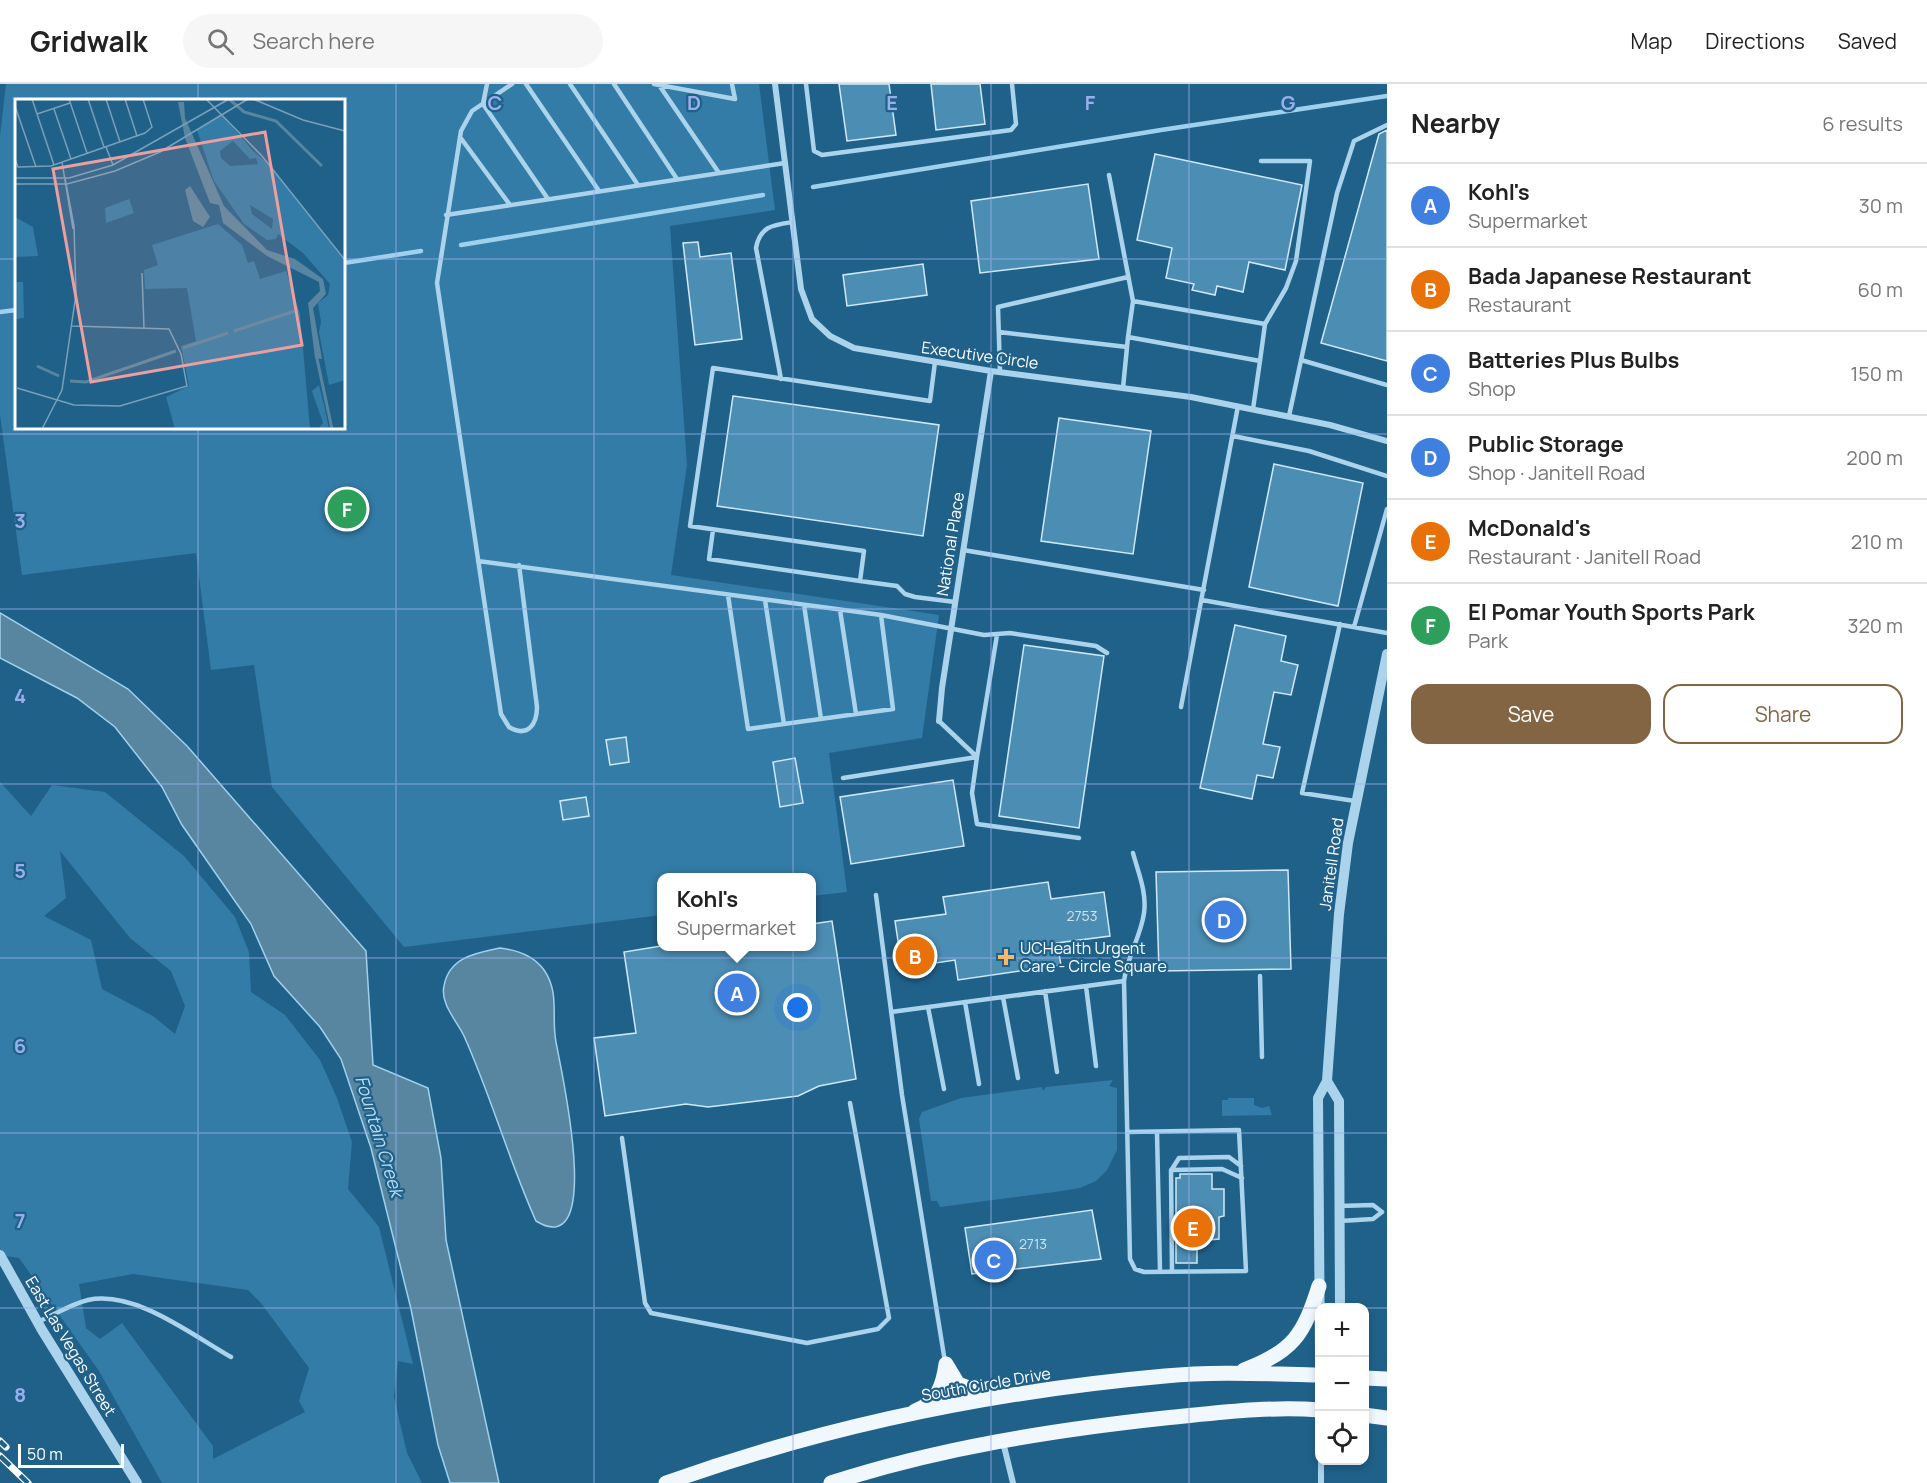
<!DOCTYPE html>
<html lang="en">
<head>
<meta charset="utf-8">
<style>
	:root { --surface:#fff; --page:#f6f6f6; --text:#222; --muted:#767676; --line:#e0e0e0; --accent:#836543 }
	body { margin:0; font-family:Manrope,sans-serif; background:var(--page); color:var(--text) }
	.controls { position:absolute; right:18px; bottom:18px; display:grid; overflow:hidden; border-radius:12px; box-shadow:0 3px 9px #0003 }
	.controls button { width:54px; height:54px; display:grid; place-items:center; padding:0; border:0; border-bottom:2px solid var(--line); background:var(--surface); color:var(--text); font:30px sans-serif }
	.scale { position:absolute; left:18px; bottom:15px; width:106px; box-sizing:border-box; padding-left:6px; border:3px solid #fff; border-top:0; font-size:16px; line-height:21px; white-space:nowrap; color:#fff; -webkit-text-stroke:4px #20618a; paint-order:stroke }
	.you { position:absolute; left:798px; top:924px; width:21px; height:21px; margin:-15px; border:4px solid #fff; border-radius:50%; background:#1a73e8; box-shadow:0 0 0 9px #1a73e833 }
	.badge { display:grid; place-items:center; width:39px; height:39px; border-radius:50%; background:var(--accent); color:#fff; font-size:20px; font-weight:700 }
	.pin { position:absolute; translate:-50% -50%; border:3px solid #fff; box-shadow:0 2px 6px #0006 }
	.popup { position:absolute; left:657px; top:789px; width:159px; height:78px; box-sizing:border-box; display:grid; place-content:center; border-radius:12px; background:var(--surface); filter:drop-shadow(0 2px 4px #0005); font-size:20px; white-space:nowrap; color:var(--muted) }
	.popup b { font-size:22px; color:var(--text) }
	.popup::after { content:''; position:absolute; left:50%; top:100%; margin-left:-12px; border:12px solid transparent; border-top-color:var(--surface) }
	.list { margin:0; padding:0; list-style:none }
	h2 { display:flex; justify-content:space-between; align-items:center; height:78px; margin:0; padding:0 24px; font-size:26px }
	h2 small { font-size:20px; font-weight:400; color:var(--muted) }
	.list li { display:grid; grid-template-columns:39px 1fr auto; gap:18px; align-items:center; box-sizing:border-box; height:84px; padding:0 24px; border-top:2px solid var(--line) }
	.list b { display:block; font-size:22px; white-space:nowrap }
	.list p { margin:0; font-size:20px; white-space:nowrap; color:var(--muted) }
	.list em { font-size:20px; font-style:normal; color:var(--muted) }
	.actions { display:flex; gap:12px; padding:18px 24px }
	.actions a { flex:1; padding:14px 0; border:2px solid var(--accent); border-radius:18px; text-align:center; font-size:21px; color:var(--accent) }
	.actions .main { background:var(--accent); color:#fff }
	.icon { flex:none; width:33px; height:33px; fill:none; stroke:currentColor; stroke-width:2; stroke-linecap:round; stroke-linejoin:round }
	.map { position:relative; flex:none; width:1387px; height:1399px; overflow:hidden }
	header { display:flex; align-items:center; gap:36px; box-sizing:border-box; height:84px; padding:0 30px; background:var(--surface); border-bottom:2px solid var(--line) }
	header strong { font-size:28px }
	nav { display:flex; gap:33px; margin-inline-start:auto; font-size:21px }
	.search { width:420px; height:54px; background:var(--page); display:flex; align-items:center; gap:15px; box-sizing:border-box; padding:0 21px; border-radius:33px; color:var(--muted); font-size:22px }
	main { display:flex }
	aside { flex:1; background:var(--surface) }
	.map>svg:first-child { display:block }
</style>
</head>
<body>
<header>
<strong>Gridwalk</strong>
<div class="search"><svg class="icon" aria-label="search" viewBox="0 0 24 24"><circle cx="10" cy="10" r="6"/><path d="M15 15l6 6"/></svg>Search here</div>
<nav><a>Map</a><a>Directions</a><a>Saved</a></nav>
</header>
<main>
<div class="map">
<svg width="1387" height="1399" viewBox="0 0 1387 1399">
	<rect width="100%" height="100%" fill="#20618a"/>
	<path fill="#337ca7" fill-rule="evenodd" d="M 6,0 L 759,0 L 775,126 L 670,142 L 687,381 L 671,491 L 939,531 L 922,654 L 829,669 L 847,808 L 812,812 L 812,794 L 662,794 L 662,831 L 404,863 L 272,703 L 254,581 L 211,586 L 196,469 L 22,491 L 0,331 L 0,52 ZM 16,16 L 344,16 L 344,344 L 16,344 Z
		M 0,698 L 31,732 L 52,701 L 105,708 L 184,772 L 235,833 L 249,868 L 251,908 L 285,931 L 320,976 L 337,1014 L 352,1058 L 348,1105 L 379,1143 L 413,1280 L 398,1277 L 394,1313 L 407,1369 L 422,1399 L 162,1399 L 99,1287 L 19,1174 L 0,1171 ZM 60,767 L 130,854 L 171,887 L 185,922 L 175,950 L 153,932 L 102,905 L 91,856 L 44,832 L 66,814 ZM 133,1190 L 248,1206 L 261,1219 L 309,1284 L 299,1317 L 305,1328 L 213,1375 L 213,1362 L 122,1239 L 100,1255 L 86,1244 L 79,1200 Z
		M 1113,996 L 1109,1002 L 1117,1004 L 1117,1066 L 1107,1086 L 1096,1097 L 1080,1104 L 1055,1108 L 940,1123 L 937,1117 L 931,1117 L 919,1035 L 922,1028 L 961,1014 L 1042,1003 L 1043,1007 L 1046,1003 Z
		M 1228,1014 L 1254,1014 L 1254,1021 L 1262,1024 L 1269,1022 L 1272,1031 L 1222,1032 L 1222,1016 L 1228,1016 Z"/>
	<path fill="#5886a1" stroke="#9fd1ed" stroke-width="1.5" d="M 0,529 L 128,605 L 187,662 L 366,867 L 373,981 L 428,1004 L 441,1074 L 446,1156 L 499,1399 L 450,1399 L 438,1361 L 411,1225 L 371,1064 L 341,975 L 320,943 L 274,892 L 251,840 L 182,741 L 162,703 L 115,643 L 77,614 L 0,574 Z
		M 500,864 C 517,866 534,872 544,886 C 560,909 551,933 556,958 C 560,981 606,1180 536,1137 C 509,1077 491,1012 464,952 C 457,937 440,920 444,902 C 449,873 476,869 500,864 Z"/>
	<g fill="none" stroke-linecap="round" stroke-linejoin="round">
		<path stroke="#9fd1ed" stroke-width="4.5" d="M 813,103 L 1161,46 L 1387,12
			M 461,161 L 763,111
			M 344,179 L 421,167
			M 0,228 L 16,226"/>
	</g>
	<path fill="#4c8db3" stroke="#d0e9f8" stroke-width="1.5" d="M 839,0 L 889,0 L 896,51 L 847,57 Z
		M 931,0 L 980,0 L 985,40 L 936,46 Z
		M 1387,46 L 1387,277 L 1321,259 L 1379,50 Z
		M 1155,70 L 1302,101 L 1285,186 L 1249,178 L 1243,208 L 1217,202 L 1215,211 L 1192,206 L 1194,200 L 1166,194 L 1172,164 L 1137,156 Z
		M 1088,100 L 1099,175 L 980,189 L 971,117 Z
		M 698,158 L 700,173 L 731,169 L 742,255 L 695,261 L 683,159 Z
		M 923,180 L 927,211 L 847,222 L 843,191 Z
		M 733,312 L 939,341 L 923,452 L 717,422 Z
		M 1059,334 L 1151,347 L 1133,470 L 1041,457 Z
		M 1274,380 L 1363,399 L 1338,522 L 1249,503 Z
		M 1235,541 L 1286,552 L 1281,577 L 1298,581 L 1291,611 L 1274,608 L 1263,660 L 1280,663 L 1273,694 L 1257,691 L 1252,715 L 1200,704 Z
		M 1024,561 L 1104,572 L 1079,744 L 999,732 Z
		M 626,653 L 629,678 L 610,681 L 606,656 Z
		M 795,674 L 803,719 L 780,723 L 773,678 Z
		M 953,696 L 964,762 L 851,780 L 840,713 Z
		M 586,713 L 589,732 L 563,736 L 560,717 Z
		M 1288,786 L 1291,885 L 1159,887 L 1156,788 Z
		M 1048,798 L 1051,815 L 1104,808 L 1110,852 L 1057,859 L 1061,881 L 958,896 L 955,876 L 902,884 L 895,837 L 946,830 L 943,813 Z
		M 832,837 L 856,995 L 819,1002 L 798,1012 L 708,1023 L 686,1020 L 605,1032 L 594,954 L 636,949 L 624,868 L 661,862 L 812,862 L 812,840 Z
		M 1180,1090 L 1212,1090 L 1212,1105 L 1224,1105 L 1224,1132 L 1219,1133 L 1219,1155 L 1197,1157 L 1197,1179 L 1176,1179 L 1176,1094 L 1180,1094 Z
		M 1092,1126 L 1101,1175 L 972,1190 L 965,1144 Z"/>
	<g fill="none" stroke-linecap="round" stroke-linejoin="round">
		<path stroke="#abd3eb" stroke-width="4.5" d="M 487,0 L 483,20 L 548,115
			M 512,0 L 472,27 L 461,47 L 437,199 L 501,630 L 509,643 C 527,654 537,641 537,623 L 519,481
			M 526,0 L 599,107
			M 570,0 L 638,101
			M 614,0 L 677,95
			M 654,0 L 735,15 L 732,0
			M 806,0 L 814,67 L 822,71 L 1011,46 L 1016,40 L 1012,0
			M 659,1 L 719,89
			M 460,53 L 510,121
			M 1261,77 L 1310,77 L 1296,177 L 1286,204 L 1265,240
			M 1109,91 L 1133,217
			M 446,131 L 785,79
			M 999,248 L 1127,263
			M 1128,253 L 1133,217 L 1265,240 L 1260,277
			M 1301,276 L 1387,301
			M 935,278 L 930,317 L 713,284 L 690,442 L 864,467 L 860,497 L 897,502 L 905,510 L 915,513 L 955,518
			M 1000,288 L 998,223 L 1128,193
			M 781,295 L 756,164 C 760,142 773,141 793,138
			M 1123,304 L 1128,253 L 1260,277 L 1253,325
			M 1289,332 L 1337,109 L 1354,57 L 1387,41
			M 1233,352 L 1309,367 L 1387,392
			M 713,446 L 709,475 L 860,497
			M 963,466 L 1204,506
			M 478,477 L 881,531 L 984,551 L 1010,549 L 1096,562 L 1107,569
			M 728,511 L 748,645 L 893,625 L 881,531
			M 765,516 L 784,640
			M 1202,516 L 1387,549
			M 804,521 L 821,635
			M 840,526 L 856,630
			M 1340,540 L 1302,709 L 1355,717
			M 1354,543 L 1387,425
			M 1181,623 L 1238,322
			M 939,637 L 977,673 L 972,709 L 977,740 L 1079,754
			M 843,694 L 977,673 L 997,551
			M 876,811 L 902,1011 L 945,1278
			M 1260,892 L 1262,973
			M 1086,902 L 1096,982
			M 1045,907 L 1057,988
			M 1003,913 L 1018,994
			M 965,918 L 979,1000
			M 928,923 L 944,1005
			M 891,928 L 1124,897
			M 1128,1048 L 1239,1046 L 1246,1187 L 1144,1188 L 1135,1185 L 1130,1175 L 1124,897 C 1127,873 1141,852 1144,829 C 1147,808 1138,788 1133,769
			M 1157,1048 L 1160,1187
			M 622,1054 L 645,1219 L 651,1229 L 807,1259 L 878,1245 L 889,1234 L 850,1019
			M 1172,1085 L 1179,1074 L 1229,1073 L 1241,1082
			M 1339,1122 L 1373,1121 L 1382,1128 L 1373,1135 L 1340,1137
			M 1172,1187 L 1171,1086 L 1222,1085 L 1242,1094
			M 38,1238 C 54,1231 71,1220 88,1216 C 135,1206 192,1251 231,1273"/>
		<path stroke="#abd3eb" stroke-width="6" d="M 775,0 L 801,205 L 812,235 L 830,252 L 854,264 L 991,287 L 1191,313 L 1330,341 L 1387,357
			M 939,637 L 942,604 L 991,287
			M 1003,1358 L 1013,1399
			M 1321,1399 L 1321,1376"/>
		<path stroke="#abd3eb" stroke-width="10" d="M 1327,997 L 1339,1017 L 1340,1224
			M 0,1171 L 42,1246 L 137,1399
			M 1320,1276 L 1318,1014 L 1327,997 L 1339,830 L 1348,759 L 1387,570"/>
		<path stroke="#f0f8fe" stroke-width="15" d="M 946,1280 L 958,1300 L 994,1313
			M 1244,1286 C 1293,1268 1304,1250 1319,1202
			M 1364,1294 L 1387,1295
			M 915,1327 C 937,1319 943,1302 946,1280
			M 1364,1331 L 1387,1334
			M 666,1399 C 825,1342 996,1307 1165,1292 C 1216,1287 1268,1290 1320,1291
			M 831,1399 C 939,1364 1053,1346 1165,1334 C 1217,1329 1268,1322 1320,1326"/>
		<defs>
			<path id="rail" d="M 0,1357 L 6,1363
				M 0,1372 L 28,1399"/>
		</defs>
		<use href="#rail" stroke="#fff" stroke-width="7"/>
		<use href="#rail" stroke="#20618a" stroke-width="4.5" stroke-dasharray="14" stroke-linecap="butt"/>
	</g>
	<path fill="none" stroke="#99afed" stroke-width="1.5" stroke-opacity="0.55" d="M 198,0 L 198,16M 396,0 L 396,1399M 594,0 L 594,1399M 793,0 L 793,1399M 991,0 L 991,1399M 1189,0 L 1189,1399M 0,175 L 16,175M 344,175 L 1387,175M 198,344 L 198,1399M 0,350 L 1387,350M 0,525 L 1387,525M 0,700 L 1387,700M 0,874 L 1387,874M 0,1049 L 1387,1049M 0,1224 L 1320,1224M 1364,1224 L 1387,1224"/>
	<path fill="#f9b76c" stroke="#20618a" stroke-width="2" d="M1003 864h6v6h6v6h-6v6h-6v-6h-6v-6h6z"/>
	<g text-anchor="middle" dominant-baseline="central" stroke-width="4.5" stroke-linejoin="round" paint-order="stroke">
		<g font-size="14" fill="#d2e2ec">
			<text x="1082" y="831">2753</text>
			<text x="1033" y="1159">2713</text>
		</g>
		<g font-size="16" fill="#fff" stroke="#20618a">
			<text transform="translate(980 271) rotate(8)">Executive Circle</text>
			<text transform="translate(950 460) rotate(-81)">National Place</text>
			<text transform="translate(1331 780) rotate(-82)">Janitell Road</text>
			<text transform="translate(71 1262) rotate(59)">East Las Vegas Street</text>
			<text transform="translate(986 1300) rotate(-10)">South Circle Drive</text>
		</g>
		<g font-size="16" fill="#fff" stroke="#20618a" text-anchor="start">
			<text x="1020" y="864">UCHealth Urgent<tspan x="1020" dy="18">Care - Circle Square</tspan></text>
		</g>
		<g font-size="18" font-style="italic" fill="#b7ddf2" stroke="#20618a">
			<text transform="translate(380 1052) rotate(73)">Fountain Creek</text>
		</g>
	</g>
	<g transform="translate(15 15)">
		<rect width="330" height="330" fill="#20618a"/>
		<path d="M 206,15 L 238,52 L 256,67 L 330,162 L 330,281 L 314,286 L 304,233 L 306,223 L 303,204 L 313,196 L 315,185 L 288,154 L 263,135 L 261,140 L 252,141 L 229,125 L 199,82 L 182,31 ZM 218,42 L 235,60 L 241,59 L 243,65 L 215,67 L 206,59 L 205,52 ZM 235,106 L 258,120 L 257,130 L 237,115 ZM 114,100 L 119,114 L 91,124 L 90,109 ZM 0,118 L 18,128 L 23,157 L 0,158 ZM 203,125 L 227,146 L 233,164 L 239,162 L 245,180 L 271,172 L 285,215 L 295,330 L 160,330 L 151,298 L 174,287 L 166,247 L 181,242 L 172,189 L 130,190 L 129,171 L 143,166 L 137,146 ZM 0,183 L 8,183 L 9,219 L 0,220 ZM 304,286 L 309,306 L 314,330 L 303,330 L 308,324 L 297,292 Z" fill="#337ca7" fill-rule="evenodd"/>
		<path d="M 163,3 L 169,3 L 170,19 L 209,107 L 252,151 L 280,160 L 308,180 L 311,195 L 298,209 L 307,260 L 300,259 L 293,204 L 305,192 L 304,183 L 252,157 L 208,124 L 204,106 L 195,104 L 170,39 ZM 175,87 L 195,118 L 188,128 L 178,122 L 170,91 Z" fill="#5886a1"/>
		<path fill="none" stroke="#5886a1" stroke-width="3" d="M 214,0 L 229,13 L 261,22 L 307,67M 219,232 L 283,211M 168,249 L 213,234M 301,255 L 317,330M 22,267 L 44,277M 55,282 L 71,283 L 161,252"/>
		<path fill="none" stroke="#79a0b9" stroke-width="1.5" d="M 17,0 L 39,66M 54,0 L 72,54M 73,0 L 89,48M 91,0 L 105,43M 110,0 L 122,37M 191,0 L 247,57 L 330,161M 238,0 L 288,21 L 330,32M 0,7 L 21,68M 39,10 L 56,60M 22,15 L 55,4M 91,48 L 98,66M 0,60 L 3,68 L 36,67 L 130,34 L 137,28 L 128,0M 47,63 L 58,130M 0,79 L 54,79 L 98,66 L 214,0M 0,85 L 52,85 L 100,72 L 145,53 L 233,0M 127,174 L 129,229M 2,289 L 59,306 L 105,307 L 172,287 L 166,255 L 154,230 L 57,227M 27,330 L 47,291 L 61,195 L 59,127 L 50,79"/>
		<path fill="#ed9e9e" fill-opacity="0.15" stroke="#ed9e9e" stroke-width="3" d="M 250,33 L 287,246 L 76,283 L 38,70 Z"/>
		<rect width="330" height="330" fill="none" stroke="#fff" stroke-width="3"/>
	</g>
	<g font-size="20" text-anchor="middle" font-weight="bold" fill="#99afed" stroke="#20618a" stroke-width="4.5" stroke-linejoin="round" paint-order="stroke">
		<text x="495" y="26">C</text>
		<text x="694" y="26">D</text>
		<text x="892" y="26">E</text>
		<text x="1090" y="26">F</text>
		<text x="1288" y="26">G</text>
		<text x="20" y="444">3</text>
		<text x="20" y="619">4</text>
		<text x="20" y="794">5</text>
		<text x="20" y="969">6</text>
		<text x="20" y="1144">7</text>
		<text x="20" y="1318">8</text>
	</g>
</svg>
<div class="controls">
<button>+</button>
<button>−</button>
<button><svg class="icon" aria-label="locate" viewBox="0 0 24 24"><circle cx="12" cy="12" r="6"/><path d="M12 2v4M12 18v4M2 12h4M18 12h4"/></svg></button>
</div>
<div class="scale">50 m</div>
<div class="you"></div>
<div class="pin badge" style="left:737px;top:909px;background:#3f7fe0">A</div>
<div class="popup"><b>Kohl's</b>Supermarket</div>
<div class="pin badge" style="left:915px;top:872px;background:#e8710a">B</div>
<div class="pin badge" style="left:994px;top:1176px;background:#3f7fe0">C</div>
<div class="pin badge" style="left:1224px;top:836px;background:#3f7fe0">D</div>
<div class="pin badge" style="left:1193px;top:1144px;background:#e8710a">E</div>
<div class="pin badge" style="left:347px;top:425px;background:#2e9e5b">F</div>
</div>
<aside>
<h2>Nearby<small>6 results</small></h2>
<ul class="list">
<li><span class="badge" style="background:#3f7fe0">A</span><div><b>Kohl's</b><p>Supermarket</p></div><em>30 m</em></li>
<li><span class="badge" style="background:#e8710a">B</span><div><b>Bada Japanese Restaurant</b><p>Restaurant</p></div><em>60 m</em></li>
<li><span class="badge" style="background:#3f7fe0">C</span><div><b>Batteries Plus Bulbs</b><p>Shop</p></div><em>150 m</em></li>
<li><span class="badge" style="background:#3f7fe0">D</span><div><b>Public Storage</b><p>Shop · Janitell Road</p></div><em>200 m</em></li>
<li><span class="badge" style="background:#e8710a">E</span><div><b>McDonald's</b><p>Restaurant · Janitell Road</p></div><em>210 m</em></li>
<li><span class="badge" style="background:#2e9e5b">F</span><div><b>El Pomar Youth Sports Park</b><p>Park</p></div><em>320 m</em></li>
</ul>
<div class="actions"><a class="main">Save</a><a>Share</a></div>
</aside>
</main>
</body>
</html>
